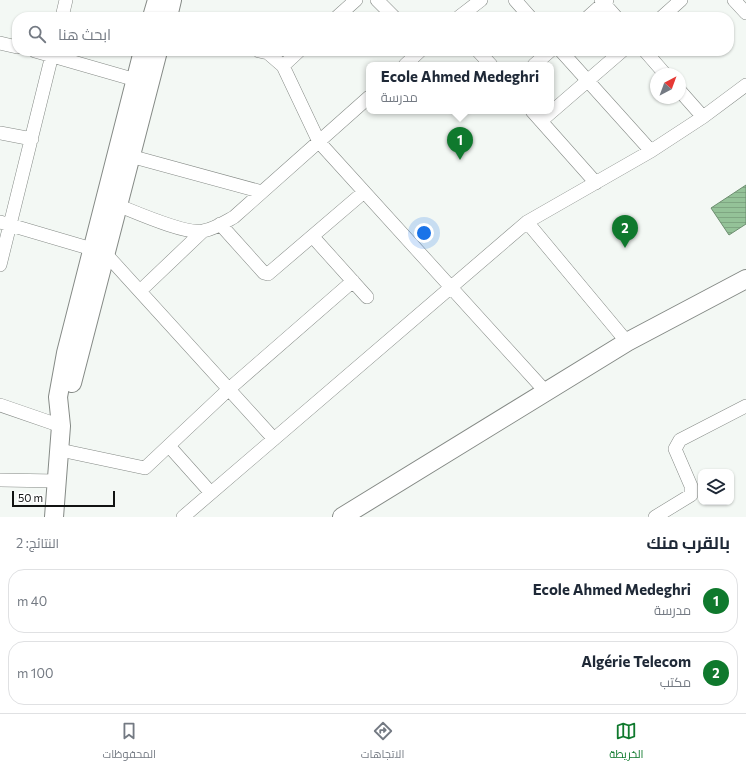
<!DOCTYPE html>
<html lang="ar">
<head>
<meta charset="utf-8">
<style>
	:root { --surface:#fff; --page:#f2f2f3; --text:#1f2937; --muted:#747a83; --line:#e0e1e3; --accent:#0f792d }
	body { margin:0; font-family:Commissioner,Cairo,sans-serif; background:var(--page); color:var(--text); direction:rtl }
	.controls { position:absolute; right:12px; bottom:12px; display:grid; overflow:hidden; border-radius:8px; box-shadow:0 1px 3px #0004 }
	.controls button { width:36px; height:36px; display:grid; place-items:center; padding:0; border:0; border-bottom:1px solid var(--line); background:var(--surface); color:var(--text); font:20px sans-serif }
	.compass { position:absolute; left:650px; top:68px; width:36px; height:36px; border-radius:50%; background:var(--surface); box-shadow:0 1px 3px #0004; rotate:41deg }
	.scale { position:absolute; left:12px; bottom:10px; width:103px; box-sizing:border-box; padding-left:4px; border:2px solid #111312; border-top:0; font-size:11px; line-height:14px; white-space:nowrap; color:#111312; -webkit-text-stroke:3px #fff; paint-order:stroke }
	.you { position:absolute; left:424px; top:233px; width:14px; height:14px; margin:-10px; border:3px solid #fff; border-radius:50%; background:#1a73e8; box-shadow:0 0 0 6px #1a73e833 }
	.badge { display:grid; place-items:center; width:26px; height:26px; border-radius:50%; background:var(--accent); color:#fff; font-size:13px; font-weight:700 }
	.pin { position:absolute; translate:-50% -33px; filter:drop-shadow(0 1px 2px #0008) }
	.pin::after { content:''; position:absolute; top:21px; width:14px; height:12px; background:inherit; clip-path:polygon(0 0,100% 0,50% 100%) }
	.popup { position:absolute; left:366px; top:62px; width:188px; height:52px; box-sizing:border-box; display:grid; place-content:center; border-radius:8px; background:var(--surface); filter:drop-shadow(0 1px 3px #0005); font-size:13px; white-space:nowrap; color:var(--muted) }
	.popup b { font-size:15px; color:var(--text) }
	.popup::after { content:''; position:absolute; left:50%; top:100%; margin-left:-8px; border:8px solid transparent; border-top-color:var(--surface) }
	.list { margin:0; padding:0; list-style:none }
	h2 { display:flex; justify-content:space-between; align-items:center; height:52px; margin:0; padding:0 16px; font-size:17px }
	h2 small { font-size:13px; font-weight:400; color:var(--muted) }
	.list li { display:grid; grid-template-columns:26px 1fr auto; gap:12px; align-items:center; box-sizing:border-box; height:64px; margin:0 8px 8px; padding:0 8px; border:1px solid var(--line); border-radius:16px }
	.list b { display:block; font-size:15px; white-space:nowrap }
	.list p { margin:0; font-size:13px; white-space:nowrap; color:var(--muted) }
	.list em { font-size:13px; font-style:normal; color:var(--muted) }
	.icon { flex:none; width:22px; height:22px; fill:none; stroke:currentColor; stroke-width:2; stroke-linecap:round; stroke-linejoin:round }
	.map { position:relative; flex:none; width:746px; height:517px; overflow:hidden; direction:ltr }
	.search { position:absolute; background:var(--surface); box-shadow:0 1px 3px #0004; left:12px; right:12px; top:12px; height:44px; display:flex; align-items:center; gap:10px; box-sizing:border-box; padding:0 14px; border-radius:16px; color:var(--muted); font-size:15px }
	.sheet { height:196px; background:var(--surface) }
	nav { display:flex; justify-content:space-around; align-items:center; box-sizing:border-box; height:56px; border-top:1px solid var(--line); background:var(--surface); font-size:11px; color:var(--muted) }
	nav a { display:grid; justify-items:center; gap:2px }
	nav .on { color:var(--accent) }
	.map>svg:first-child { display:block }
</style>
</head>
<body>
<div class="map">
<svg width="746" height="517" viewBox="0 0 746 517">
	<defs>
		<pattern id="water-rules" width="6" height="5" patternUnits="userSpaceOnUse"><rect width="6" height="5" fill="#94c298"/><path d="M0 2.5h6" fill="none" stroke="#7fa682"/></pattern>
	</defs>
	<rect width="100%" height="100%" fill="#f3f8f4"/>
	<path fill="url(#water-rules)" stroke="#6d8e70" d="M 746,185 L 746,224 L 729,235 L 711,208 Z"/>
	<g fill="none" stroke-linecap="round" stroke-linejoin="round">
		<defs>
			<path id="street" d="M 377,0 L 394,17
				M 515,0 L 530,17
				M 601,0 L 616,17
				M 734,0 L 746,13
				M 62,17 L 66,0
				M 337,17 L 356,0
				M 459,17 L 481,0
				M 588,17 L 607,0
				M 662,17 L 681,0
				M 0,43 L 17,47
				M 35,51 L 136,80
				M 259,51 L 268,53 L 283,66 L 319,142 L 546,392
				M 478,51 L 491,65
				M 561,51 L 651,151
				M 645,51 L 665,74
				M 405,65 L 420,51
				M 534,65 L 550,51
				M 283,66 L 299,51
				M 680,91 L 703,117
				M 532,111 L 596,183
				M 541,121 L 622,51
				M 0,133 L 32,139
				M 130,156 L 262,192
				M 117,205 C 135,212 186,235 203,231 C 214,229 225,222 234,217 L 369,97
				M 0,222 L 92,249
				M 527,222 L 627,342
				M 220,224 L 264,273 L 268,274 L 364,192
				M 313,237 L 367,297
				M 105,253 L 274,439
				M 0,265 L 53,51
				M 140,291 L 202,232
				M 0,405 L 61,426
				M 169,446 L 211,493
				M 60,450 L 145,468 L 229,389 L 353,281
				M 0,480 L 57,481
				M 183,517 L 527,222 L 651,151 L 703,117 L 746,85
				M 655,517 L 691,495 L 691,486 L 675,449 L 680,440 L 746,406"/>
			<path id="secondary" d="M 152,17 L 157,0
				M 168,17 L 172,0
				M 72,383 L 158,51
				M 54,517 L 61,426 L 58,397 L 66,353 L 143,51
				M 342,517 L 627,342 L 746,279"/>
		</defs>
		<use href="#street" stroke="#858a86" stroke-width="14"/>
		<use href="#secondary" stroke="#858a86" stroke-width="20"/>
		<use href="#street" stroke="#fff" stroke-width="13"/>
		<use href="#secondary" stroke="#fff" stroke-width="18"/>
	</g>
</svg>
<div class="controls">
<button><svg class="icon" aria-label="layers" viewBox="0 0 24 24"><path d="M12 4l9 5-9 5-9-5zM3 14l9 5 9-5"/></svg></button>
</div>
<svg class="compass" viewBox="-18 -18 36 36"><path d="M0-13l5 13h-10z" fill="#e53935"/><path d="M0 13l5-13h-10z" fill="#747a83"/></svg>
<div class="scale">50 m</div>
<div class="you"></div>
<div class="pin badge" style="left:460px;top:160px">1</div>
<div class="popup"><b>Ecole Ahmed Medeghri</b>مدرسة</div>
<div class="pin badge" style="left:625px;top:248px">2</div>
<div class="search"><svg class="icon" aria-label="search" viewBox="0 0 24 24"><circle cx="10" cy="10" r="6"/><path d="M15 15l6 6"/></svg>ابحث هنا</div>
</div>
<section class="sheet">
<h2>بالقرب منك<small>النتائج: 2</small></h2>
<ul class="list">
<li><span class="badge">1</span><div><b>Ecole Ahmed Medeghri</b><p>مدرسة</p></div><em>40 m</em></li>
<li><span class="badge">2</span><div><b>Algérie Telecom</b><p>مكتب</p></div><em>100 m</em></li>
</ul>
</section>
<nav>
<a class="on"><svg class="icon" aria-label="map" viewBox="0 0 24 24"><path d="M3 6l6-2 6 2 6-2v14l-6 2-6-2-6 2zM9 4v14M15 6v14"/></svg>الخريطة</a>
<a><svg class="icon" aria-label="directions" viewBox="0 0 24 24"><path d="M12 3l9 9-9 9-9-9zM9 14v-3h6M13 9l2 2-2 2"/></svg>الاتجاهات</a>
<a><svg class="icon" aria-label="saved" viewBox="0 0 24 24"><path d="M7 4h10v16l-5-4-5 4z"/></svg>المحفوظات</a>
</nav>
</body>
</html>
